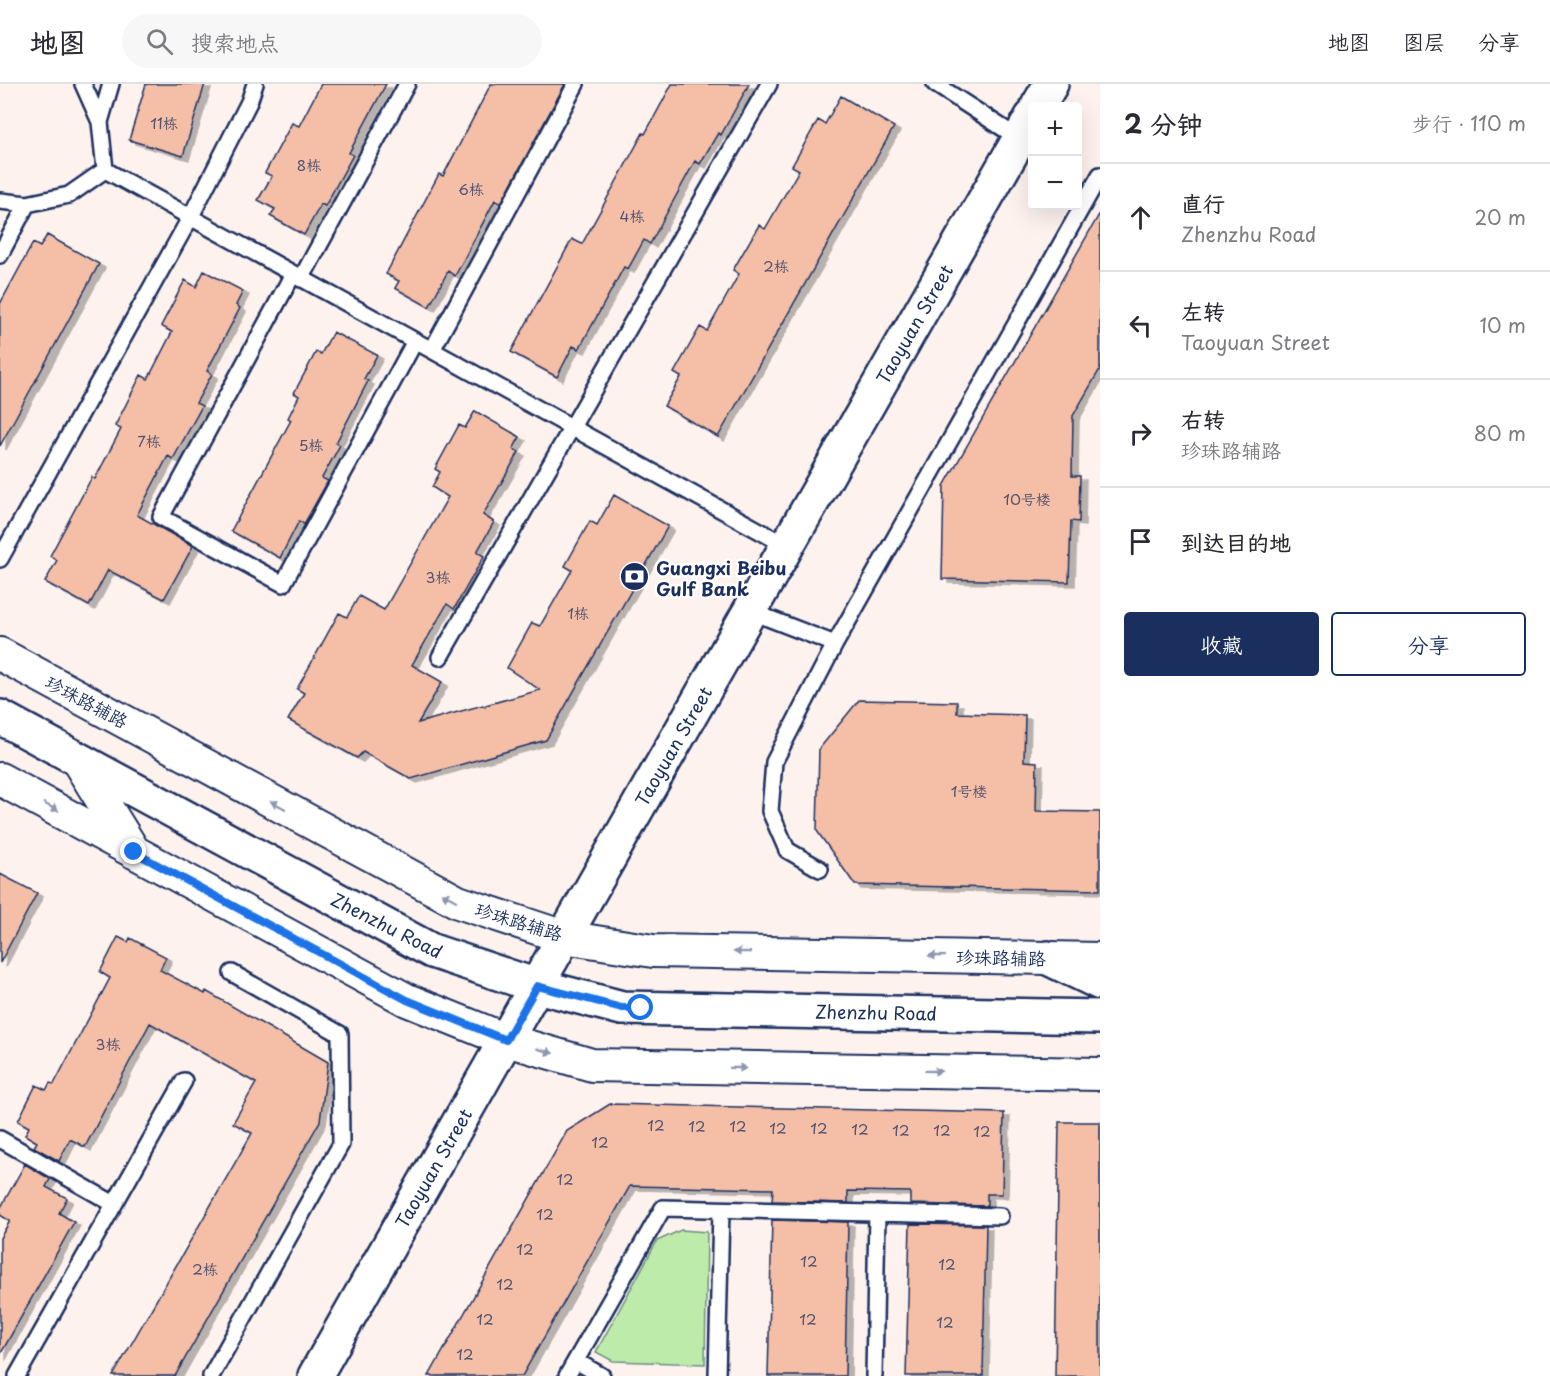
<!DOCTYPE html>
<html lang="zh">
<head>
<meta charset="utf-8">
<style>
	:root { --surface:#fff; --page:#f7f7f7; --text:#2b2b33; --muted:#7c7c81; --line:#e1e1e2; --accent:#1b2f5e }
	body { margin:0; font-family:"Playpen Sans","LXGW WenKai TC",sans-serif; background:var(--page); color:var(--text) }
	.controls { position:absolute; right:18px; top:18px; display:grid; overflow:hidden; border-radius:6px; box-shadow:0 6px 24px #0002 }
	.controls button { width:54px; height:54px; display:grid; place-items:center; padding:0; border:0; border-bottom:2px solid var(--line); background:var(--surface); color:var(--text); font:30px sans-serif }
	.stop { position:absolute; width:18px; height:18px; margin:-14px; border:4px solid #1a73e8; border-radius:50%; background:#fff }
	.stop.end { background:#1a73e8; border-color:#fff; box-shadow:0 2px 6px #0008 }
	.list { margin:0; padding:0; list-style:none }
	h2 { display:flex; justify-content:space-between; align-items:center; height:78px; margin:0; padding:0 24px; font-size:26px }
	h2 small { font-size:20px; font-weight:400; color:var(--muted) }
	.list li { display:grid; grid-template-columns:39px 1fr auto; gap:18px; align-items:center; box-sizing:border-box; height:108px; padding:0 24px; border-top:2px solid var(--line) }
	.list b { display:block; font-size:22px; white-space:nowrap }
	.list p { margin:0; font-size:20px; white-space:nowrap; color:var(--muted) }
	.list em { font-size:20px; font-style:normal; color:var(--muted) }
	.actions { display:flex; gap:12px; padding:18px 24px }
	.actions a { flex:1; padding:14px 0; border:2px solid var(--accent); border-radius:6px; text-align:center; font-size:21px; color:var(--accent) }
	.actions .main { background:var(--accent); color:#fff }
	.icon { flex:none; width:33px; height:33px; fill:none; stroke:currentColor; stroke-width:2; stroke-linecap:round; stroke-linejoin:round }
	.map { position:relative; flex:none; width:1100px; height:1292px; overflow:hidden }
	header { display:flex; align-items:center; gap:36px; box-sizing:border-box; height:84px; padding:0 30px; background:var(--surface); border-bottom:2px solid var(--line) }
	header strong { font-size:28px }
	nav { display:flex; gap:33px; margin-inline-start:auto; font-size:21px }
	.search { width:420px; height:54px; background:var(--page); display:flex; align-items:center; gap:15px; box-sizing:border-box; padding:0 21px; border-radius:33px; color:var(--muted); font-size:22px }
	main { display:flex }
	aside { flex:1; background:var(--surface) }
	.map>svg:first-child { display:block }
</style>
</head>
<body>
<header>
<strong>地图</strong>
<div class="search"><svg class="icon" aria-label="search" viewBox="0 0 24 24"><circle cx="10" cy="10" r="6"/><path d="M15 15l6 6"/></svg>搜索地点</div>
<nav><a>地图</a><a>图层</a><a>分享</a></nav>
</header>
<main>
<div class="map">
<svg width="1100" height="1292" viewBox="0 0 1100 1292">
	<defs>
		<filter id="shadow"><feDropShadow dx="6" dy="4" stdDeviation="0" flood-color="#0004"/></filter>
	</defs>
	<rect width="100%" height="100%" fill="#fdf2ed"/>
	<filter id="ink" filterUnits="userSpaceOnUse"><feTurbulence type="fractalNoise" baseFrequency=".0167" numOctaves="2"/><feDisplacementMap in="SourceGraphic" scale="12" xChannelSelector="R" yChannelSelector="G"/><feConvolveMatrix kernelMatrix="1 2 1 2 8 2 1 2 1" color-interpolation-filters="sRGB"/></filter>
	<g filter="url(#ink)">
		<path fill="#bdeba9" stroke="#6c8d84" stroke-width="1.5" d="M 681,1146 L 707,1148 L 705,1280 L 613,1277 L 596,1268 L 657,1157 Z"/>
		<path fill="#f4bea7" stroke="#1b2f5e" stroke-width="1.5" filter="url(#shadow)" d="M 146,0 L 205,0 L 183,72 L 129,56 Z
			M 321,0 L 386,0 L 349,69 L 353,71 L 325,122 L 321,120 L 304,151 L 270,132 L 275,125 L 258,116 L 272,92 L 265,89 L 292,39 L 299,42 Z
			M 491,0 L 565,0 L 501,119 L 495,116 L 455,192 L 448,187 L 429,223 L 395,204 L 399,197 L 386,190 L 439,90 L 443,92 Z
			M 672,0 L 749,0 L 721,51 L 718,49 L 700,80 L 695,77 L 650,160 L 644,156 L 628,185 L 624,183 L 579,265 L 573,262 L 557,293 L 511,268 L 572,155 L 582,160 L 643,49 L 645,50 Z
			M 841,12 L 894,43 L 718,353 L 664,322 L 681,293 L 674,289 L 700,243 L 707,247 L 739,190 L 733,186 L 759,141 L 765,145 L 799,86 L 792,82 L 818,36 L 825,40 Z
			M 1100,129 L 1100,285 L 1073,332 L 1072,392 L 1080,392 L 1079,438 L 1071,437 L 1069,498 L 942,495 L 944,402 Z
			M 47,151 L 99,180 L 0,362 L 0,220 L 33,159 L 40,163 Z
			M 204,187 L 243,207 L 236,221 L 240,224 L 207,287 L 212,290 L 196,319 L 202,322 L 173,375 L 168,372 L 137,431 L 193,462 L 164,515 L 108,486 L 89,522 L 45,498 L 57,476 L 50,472 L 92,393 L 95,395 L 121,345 L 115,342 L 141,291 L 148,295 L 172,248 L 161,242 L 185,196 L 196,203 Z
			M 333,248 L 377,271 L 364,295 L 368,297 L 336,359 L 340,361 L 322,394 L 328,397 L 304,440 L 299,437 L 280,474 L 231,447 L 291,336 L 288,334 L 299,312 L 294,309 L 316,268 L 321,270 Z
			M 475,327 L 520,353 L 513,365 L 519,368 L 483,431 L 494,438 L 477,468 L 484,472 L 454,525 L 447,520 L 412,581 L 442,598 L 418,639 L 483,621 L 485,623 L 486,621 L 540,606 L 507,584 L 532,539 L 540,542 L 572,486 L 565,482 L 590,437 L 597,441 L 614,411 L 668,442 L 546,656 L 411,695 L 363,668 L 357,674 L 288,636 L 304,609 L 297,605 L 339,529 L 347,533 L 359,512 L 384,526 L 448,413 L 432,403 L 440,388 L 435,385 L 459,341 L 465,344 Z
			M 859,616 L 957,618 L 957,629 L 1025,631 L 1024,677 L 1037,678 L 1036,727 L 1100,728 L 1100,806 L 855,801 L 817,747 L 819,665 Z
			M 0,790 L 37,809 L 0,879 Z
			M 118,853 L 128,858 L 130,854 L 166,873 L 160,886 L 205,910 L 206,907 L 328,978 L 320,1037 L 175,1292 L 113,1292 L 252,1049 L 233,1039 L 256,999 L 150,939 L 85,1063 L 70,1055 L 59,1077 L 34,1063 L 37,1058 L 25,1051 L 29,1043 L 18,1037 L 36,1001 L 46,1006 L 50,999 L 54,1000 L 110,894 L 100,888 Z
			M 610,1020 L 1004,1029 L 1002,1110 L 987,1110 L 987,1122 L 910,1120 L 910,1108 L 848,1107 L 848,1119 L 772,1117 L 773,1105 L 630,1102 L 522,1292 L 429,1292 L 567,1047 Z
			M 1059,1038 L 1100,1038 L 1100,1292 L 1055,1292 Z
			M 25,1080 L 50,1095 L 46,1103 L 67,1114 L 59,1129 L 74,1138 L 0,1271 L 0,1154 L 10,1137 L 0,1131 L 0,1125 Z
			M 772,1136 L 848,1138 L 845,1292 L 768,1292 Z
			M 910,1140 L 986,1141 L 983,1292 L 906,1292 Z"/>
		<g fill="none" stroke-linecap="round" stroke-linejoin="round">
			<defs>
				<path id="service" d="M 935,0 L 1020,55
					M 100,38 L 111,0
					M 105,86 L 787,462
					M 0,117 L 27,120 L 69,111 L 105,86 L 100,38 L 83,0
					M 0,171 L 27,120
					M 293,190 L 161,433 L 283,500 L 415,257
					M 301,195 L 407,0
					M 432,266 L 576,0
					M 0,475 L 190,134 L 249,18 L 255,0
					M 750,527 L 835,560
					M 440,573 L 769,0
					M 820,785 L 787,766 L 770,727 L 774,678 L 835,560 L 1100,91
					M 0,1055 L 114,1120
					M 576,1277 L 602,1292
					M 17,1292 L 184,997
					M 211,1292 L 341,1060 L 340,950 L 232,889
					M 567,1292 L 663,1124 L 1000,1132
					M 717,1292 L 721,1126
					M 874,1292 L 877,1129"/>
				<path id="minor" d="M 0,570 L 458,818 L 564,853 L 653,867 L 1100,875
					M 76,674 L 134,768
					M 0,695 L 407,916 L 506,956 L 592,981 L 1100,990"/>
				<path id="tertiary" d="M 0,633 L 432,867 L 537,902 L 622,924 L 1100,933
					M 1048,874 L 1100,899"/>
				<path id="secondary" d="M 1038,22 L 1051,0
					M 315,1292 L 643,714 L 1032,33"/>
			</defs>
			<use href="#service" stroke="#1b2f5e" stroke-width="20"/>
			<use href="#minor" stroke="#1b2f5e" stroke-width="36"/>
			<use href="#tertiary" stroke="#1b2f5e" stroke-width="38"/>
			<use href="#secondary" stroke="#1b2f5e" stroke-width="38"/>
			<use href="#service" stroke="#fff" stroke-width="15"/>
			<use href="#minor" stroke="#fff" stroke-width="32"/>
			<use href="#tertiary" stroke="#fff" stroke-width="33"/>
			<use href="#secondary" stroke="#fff" stroke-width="33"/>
		</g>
		<defs><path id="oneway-solid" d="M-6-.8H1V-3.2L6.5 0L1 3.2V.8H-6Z" transform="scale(1.5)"/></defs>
		<g fill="#8d97ae">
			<use href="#oneway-solid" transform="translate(278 721) rotate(-152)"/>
			<use href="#oneway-solid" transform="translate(51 723) rotate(28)"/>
			<use href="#oneway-solid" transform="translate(449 813) rotate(-152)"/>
			<use href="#oneway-solid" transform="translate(742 868) rotate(-179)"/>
			<use href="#oneway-solid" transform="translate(937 872) rotate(-179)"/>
			<use href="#oneway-solid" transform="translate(545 967) rotate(17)"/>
			<use href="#oneway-solid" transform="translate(738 984) rotate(1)"/>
			<use href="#oneway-solid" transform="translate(933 987) rotate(1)"/>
		</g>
	</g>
	<g fill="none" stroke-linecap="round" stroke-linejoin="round" filter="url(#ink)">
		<path stroke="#1a73e8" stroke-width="8" d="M 134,768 L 407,916 L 506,956 L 537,902 L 622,924 L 641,924"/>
	</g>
	<defs>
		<symbol id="bank-disc" viewBox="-11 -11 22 22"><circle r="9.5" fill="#1b2f5e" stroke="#fff"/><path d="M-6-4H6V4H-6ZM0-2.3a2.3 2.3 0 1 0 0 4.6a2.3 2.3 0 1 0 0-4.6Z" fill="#fff"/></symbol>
	</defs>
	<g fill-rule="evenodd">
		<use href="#bank-disc" x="618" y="476" width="33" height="33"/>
	</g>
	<g text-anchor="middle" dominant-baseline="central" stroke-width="5" stroke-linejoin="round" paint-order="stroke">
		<g font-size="15" fill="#515370">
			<text x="164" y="38">11栋</text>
			<text x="309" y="80">8栋</text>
			<text x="471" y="104">6栋</text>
			<text x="632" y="131">4栋</text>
			<text x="776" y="181">2栋</text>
			<text x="149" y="356">7栋</text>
			<text x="311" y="360">5栋</text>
			<text x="1027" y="414">10号楼</text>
			<text x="438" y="492">3栋</text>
			<text x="578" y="528">1栋</text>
			<text x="969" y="706">1号楼</text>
			<text x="108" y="959">3栋</text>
			<text x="656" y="1040">12</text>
			<text x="697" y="1041">12</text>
			<text x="738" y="1041">12</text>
			<text x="778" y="1043">12</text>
			<text x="819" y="1043">12</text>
			<text x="860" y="1044">12</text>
			<text x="901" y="1045">12</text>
			<text x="942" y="1045">12</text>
			<text x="982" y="1046">12</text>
			<text x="600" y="1057">12</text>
			<text x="565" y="1094">12</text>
			<text x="545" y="1129">12</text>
			<text x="525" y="1164">12</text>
			<text x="809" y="1176">12</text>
			<text x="947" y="1179">12</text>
			<text x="205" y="1184">2栋</text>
			<text x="505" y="1199">12</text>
			<text x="485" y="1234">12</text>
			<text x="808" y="1234">12</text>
			<text x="945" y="1237">12</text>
			<text x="465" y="1269">12</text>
		</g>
		<g font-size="18" fill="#1b2f5e" stroke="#fff">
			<text transform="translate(914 240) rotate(-60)">Taoyuan Street</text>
			<text transform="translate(87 617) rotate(28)">珍珠路辅路</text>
			<text transform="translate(673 662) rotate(-60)">Taoyuan Street</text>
			<text transform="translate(519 837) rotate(17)">珍珠路辅路</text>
			<text transform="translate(387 841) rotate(27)">Zhenzhu Road</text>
			<text transform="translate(1001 873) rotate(1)">珍珠路辅路</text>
			<text transform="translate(876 928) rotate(1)">Zhenzhu Road</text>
			<text transform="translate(433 1084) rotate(-60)">Taoyuan Street</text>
		</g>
		<g font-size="18" font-weight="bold" fill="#1b2f5e" stroke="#fff" text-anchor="start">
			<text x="656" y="483">Guangxi Beibu<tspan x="656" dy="21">Gulf Bank</tspan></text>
		</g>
	</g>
</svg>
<div class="controls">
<button>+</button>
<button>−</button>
</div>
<div class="stop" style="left:641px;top:924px"></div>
<div class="stop end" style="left:134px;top:768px"></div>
</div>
<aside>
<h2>2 分钟<small>步行 · 110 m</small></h2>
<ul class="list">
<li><svg class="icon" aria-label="ahead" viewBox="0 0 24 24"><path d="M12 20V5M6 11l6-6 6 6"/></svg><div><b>直行</b><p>Zhenzhu Road</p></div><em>20 m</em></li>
<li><svg class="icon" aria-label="left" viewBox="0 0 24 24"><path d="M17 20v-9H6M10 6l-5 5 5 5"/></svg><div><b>左转</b><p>Taoyuan Street</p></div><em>10 m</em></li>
<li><svg class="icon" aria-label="right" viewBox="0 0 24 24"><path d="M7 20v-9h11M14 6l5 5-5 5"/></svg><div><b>右转</b><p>珍珠路辅路</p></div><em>80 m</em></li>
<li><svg class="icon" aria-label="arrive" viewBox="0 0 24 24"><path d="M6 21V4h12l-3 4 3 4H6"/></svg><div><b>到达目的地</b></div></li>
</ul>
<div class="actions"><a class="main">收藏</a><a>分享</a></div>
</aside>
</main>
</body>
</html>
